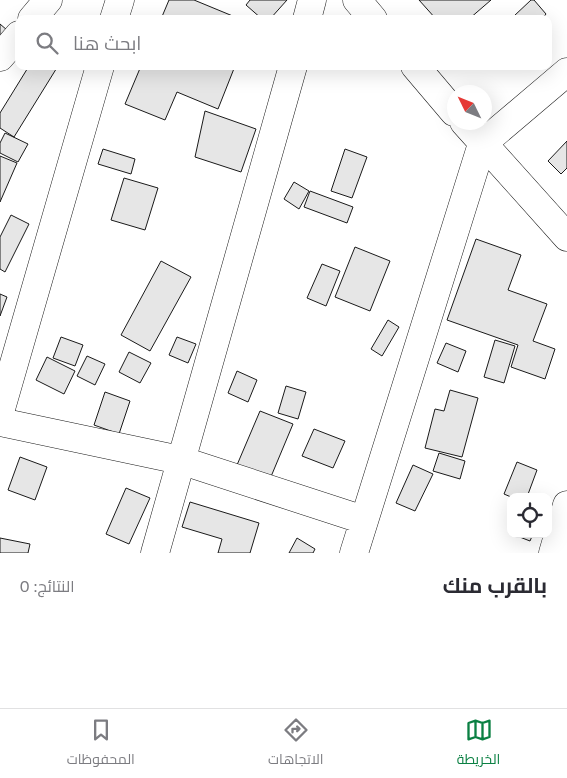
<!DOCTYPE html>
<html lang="ar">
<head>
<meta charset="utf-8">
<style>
	:root { --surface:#fff; --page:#f2f2f3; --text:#2b2b33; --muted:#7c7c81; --line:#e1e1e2; --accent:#0b8043 }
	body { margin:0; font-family:Lato,Cairo,sans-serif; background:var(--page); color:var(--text); direction:rtl }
	.controls { position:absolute; right:15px; bottom:15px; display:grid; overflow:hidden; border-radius:10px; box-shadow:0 5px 20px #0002 }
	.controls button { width:45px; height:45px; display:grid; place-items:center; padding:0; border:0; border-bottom:1px solid var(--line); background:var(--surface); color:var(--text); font:25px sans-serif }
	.compass { position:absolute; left:447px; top:85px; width:45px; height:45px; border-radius:50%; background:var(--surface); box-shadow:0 5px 20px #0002; rotate:313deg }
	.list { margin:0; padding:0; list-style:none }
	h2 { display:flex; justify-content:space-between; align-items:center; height:65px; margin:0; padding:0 20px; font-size:21px }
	h2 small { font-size:16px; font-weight:400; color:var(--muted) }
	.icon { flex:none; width:28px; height:28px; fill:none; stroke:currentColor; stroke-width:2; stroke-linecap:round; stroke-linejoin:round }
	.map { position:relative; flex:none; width:567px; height:553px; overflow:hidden; direction:ltr }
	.search { position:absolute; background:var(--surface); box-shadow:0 5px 20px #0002; left:15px; right:15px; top:15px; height:55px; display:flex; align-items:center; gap:12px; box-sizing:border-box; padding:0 18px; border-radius:10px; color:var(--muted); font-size:19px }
	.sheet { height:155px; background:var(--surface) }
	nav { display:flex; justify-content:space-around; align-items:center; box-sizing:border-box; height:70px; border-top:1px solid var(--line); background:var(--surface); font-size:14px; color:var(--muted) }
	nav a { display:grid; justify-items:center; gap:2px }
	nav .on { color:var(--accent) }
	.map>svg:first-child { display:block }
</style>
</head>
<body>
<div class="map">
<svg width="567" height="553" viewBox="0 0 567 553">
	<rect width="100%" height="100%" fill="#fff"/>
	<path fill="#e6e6e6" stroke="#1a1a1a" d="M 169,0 L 194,0 L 240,19 L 161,19 Z
		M 250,0 L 287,0 L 270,19 L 262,19 L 246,5 Z
		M 419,0 L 491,0 L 469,19 L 436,19 Z
		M 531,0 L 534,0 L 546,14 L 542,19 L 517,19 L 514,16 Z
		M 0,24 L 7,30 L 0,37 Z
		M 29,66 L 58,66 L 14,137 L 0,128 L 0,113 Z
		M 141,66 L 235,66 L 218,109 L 177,92 L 165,120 L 125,104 Z
		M 205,111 L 256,129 L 241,172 L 195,157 Z
		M 5,133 L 28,144 L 18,162 L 0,153 L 0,143 Z
		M 567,141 L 567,168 L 561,174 L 548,161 Z
		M 103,149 L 135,159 L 131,174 L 98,164 Z
		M 345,149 L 367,157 L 352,198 L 331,191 Z
		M 0,156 L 17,163 L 0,202 Z
		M 124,178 L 158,188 L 145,230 L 111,220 Z
		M 294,182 L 309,191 L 299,209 L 284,199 Z
		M 310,191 L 353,207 L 347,223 L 304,207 Z
		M 11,215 L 29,224 L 5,272 L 0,269 L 0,237 Z
		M 476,239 L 521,255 L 508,290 L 547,304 L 533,341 L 555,349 L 545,379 L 511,367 L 518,345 L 447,320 Z
		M 355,247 L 390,261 L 370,311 L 335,297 Z
		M 161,261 L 191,277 L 150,351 L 121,335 Z
		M 322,264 L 340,271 L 326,306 L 307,298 Z
		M 0,294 L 7,297 L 0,316 Z
		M 388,320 L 399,327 L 382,356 L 371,349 Z
		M 61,337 L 83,345 L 75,366 L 53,358 Z
		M 177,337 L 196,344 L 188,363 L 169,355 Z
		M 495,340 L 515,346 L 504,383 L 484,377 Z
		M 446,343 L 466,351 L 458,372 L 437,363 Z
		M 129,352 L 151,363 L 140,383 L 119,372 Z
		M 87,356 L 105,364 L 95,385 L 77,376 Z
		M 47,357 L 75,371 L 64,394 L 36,380 Z
		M 237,371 L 257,380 L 248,402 L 228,393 Z
		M 286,386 L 306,392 L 298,419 L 278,413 Z
		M 450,390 L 478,398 L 462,457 L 425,448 L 435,409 L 444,411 Z
		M 105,392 L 130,401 L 119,434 L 94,425 Z
		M 260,411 L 293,424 L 270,479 L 237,465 Z
		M 314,429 L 345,441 L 333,468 L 302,456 Z
		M 439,453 L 465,461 L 460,479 L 433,471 Z
		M 20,457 L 47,467 L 35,500 L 8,490 Z
		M 517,462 L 537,470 L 527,497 L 511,497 L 504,494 Z
		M 413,465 L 433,474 L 415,511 L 396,503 Z
		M 126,488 L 150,498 L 129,544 L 106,534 Z
		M 190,502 L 259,523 L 250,553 L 218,553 L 222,539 L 182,527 Z
		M 512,534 L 533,534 L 530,541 Z
		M 0,538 L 30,544 L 28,553 L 0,553 Z
		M 297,538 L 315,549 L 313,553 L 289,553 Z"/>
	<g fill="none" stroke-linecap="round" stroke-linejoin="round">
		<defs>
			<path id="minor" d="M 357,0 L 373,19
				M 32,19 L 48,0
				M 114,19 L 120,0
				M 307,19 L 312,0
				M 0,57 L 19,35
				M 415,66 L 454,112
				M 464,122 L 567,237
				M 0,412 L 100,66
				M 0,422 L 180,460 L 364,520
				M 155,553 L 293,66
				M 354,553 L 482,144 L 567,72
				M 553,553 L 567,505"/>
		</defs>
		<use href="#minor" stroke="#1a1a1a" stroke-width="29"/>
		<use href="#minor" stroke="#fff" stroke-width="28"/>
	</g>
</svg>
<div class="controls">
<button><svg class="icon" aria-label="locate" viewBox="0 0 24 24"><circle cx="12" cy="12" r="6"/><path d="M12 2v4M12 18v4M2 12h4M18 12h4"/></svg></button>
</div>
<svg class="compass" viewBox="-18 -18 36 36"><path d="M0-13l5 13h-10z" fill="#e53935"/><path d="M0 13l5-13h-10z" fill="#7c7c81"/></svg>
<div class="search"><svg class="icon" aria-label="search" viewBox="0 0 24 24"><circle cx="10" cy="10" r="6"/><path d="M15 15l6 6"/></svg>ابحث هنا</div>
</div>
<section class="sheet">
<h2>بالقرب منك<small>النتائج: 0</small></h2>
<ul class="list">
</ul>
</section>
<nav>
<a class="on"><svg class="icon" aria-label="map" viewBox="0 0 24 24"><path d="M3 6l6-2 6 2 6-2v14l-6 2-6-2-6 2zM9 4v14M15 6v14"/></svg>الخريطة</a>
<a><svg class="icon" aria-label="directions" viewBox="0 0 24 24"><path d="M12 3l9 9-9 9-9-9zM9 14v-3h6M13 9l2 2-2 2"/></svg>الاتجاهات</a>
<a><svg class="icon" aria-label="saved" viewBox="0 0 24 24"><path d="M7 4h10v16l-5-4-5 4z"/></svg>المحفوظات</a>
</nav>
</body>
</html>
